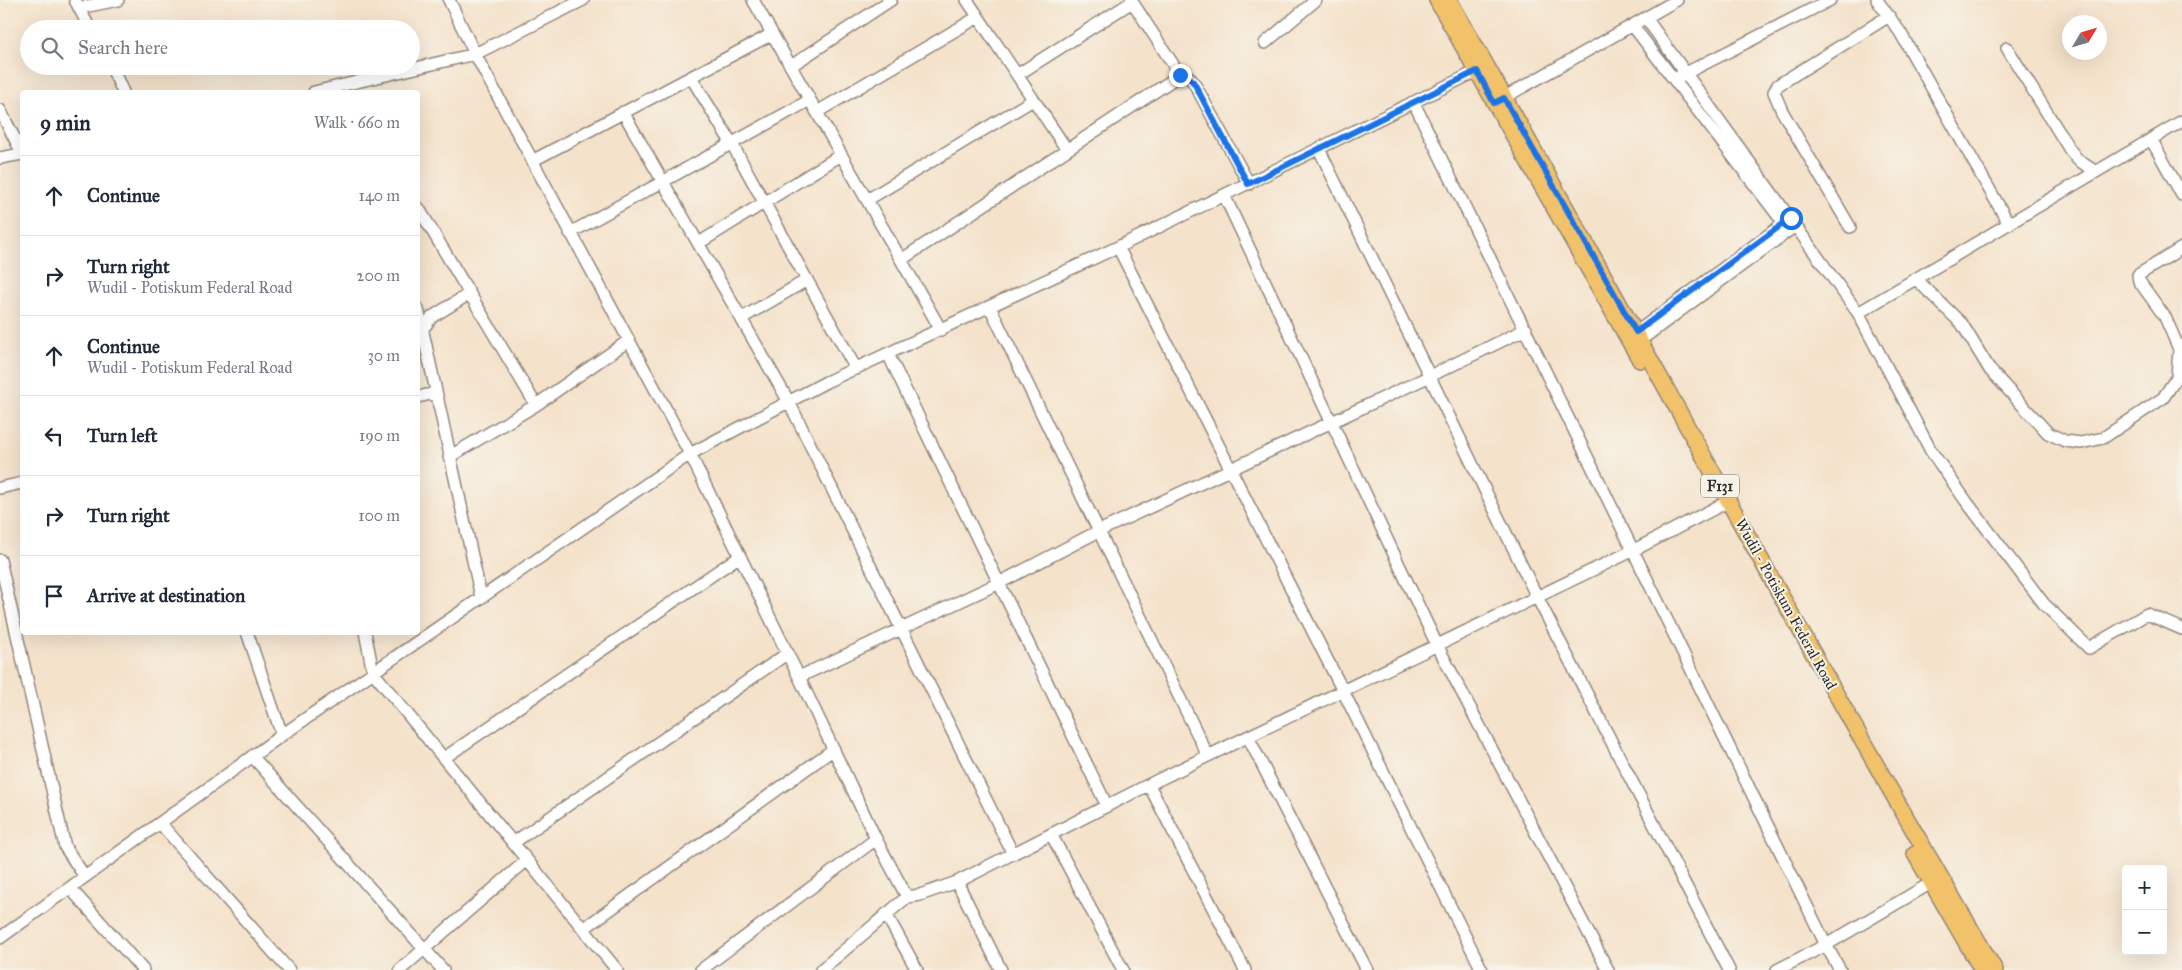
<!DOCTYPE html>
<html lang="en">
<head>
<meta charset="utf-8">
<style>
	:root { --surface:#fff; --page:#f2f2f3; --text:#1f2937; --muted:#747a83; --line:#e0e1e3 }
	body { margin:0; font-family:"IM FELL Great Primer",serif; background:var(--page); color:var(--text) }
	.controls { position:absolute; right:15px; bottom:15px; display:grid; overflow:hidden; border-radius:5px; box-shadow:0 5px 20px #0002 }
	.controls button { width:45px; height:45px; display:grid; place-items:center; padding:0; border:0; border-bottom:1px solid var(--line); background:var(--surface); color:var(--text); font:25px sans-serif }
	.compass { position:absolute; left:2062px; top:15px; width:45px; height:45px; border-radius:50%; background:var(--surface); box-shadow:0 5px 20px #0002; rotate:52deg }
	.stop { position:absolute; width:15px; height:15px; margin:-11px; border:4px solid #1a73e8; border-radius:50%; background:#fff }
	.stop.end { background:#1a73e8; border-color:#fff; box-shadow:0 1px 5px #0008 }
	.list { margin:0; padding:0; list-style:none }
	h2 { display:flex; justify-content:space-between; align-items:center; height:65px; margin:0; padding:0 20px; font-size:21px }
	h2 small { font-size:16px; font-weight:400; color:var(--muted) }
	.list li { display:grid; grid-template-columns:32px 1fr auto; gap:15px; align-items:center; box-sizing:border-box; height:80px; padding:0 20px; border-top:1px solid var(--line) }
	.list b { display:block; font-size:19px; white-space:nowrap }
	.list p { margin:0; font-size:16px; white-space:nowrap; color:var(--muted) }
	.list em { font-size:16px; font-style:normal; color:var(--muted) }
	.icon { flex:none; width:28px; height:28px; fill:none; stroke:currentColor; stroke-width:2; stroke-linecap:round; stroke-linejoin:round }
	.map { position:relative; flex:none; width:2182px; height:970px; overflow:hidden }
	.search { position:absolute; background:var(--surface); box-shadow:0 5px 20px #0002; left:20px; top:20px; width:400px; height:55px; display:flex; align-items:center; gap:12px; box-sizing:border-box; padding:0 18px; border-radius:28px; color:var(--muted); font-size:19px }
	.panel { position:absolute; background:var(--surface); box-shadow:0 5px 20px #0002; left:20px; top:90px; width:400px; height:545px; border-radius:5px }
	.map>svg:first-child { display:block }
</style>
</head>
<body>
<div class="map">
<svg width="2182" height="970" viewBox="0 0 2182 970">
	<rect width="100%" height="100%" fill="#f7f3e8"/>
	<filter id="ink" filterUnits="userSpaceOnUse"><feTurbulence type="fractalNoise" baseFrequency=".02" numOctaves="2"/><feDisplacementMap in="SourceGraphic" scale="10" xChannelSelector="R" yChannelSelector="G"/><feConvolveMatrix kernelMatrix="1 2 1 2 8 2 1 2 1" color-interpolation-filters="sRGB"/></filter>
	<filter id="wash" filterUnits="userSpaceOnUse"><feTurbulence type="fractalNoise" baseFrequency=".0096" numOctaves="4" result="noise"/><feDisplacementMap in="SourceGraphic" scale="20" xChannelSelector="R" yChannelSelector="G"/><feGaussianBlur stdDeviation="1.12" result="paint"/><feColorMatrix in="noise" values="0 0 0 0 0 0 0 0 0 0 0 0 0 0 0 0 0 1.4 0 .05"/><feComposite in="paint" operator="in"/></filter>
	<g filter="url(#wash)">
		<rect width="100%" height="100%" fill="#f4e2cb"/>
	</g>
	<g filter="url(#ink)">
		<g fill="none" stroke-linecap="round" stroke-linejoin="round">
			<defs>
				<path id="minor" d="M 75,0 L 90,29
					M 449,0 L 475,54 L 690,454 L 799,677 L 876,839 L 907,897
					M 753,0 L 941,330
					M 967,0 L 1067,150
					M 1131,0 L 1180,75
					M 1877,0 L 1900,32 L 2009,224
					M 79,8 L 118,0
					M 1646,18 L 1858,313 L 1931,451 L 1966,501 L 2044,604 L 2089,648 L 2147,614 L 2182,629
					M 1633,26 L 1789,230
					M 1265,43 L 1316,0
					M 2007,48 L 2070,150 L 2078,160 L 2096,172
					M 111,66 L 123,92
					M 791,66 L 891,0
					M 1017,75 L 1132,2
					M 1680,76 L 1830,0
					M 691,77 L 732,144 L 856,369
					M 314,92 L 475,54 L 583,0
					M 1498,101 L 1677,0
					M 1414,103 L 1826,945 L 1840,970
					M 0,110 L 22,153
					M 623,112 L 789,402 L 1013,854
					M 817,112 L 978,17
					M 2151,139 L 2182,195
					M 1319,149 L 1537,597 L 1729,970
					M 0,158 L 22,154
					M 532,161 L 772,34
					M 1224,195 L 1437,645 L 1608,970
					M 867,200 L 1033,100
					M 418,207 L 536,405
					M 1850,227 L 1782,111 L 1774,92 L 1778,85 L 1889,16
					M 570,233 L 810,100
					M 699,243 L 841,155
					M 1118,247 L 1343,691 L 1482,970
					M 901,260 L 1180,75 L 1189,77 L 1194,83 L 1249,184
					M 1916,279 L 1962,324 L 1990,370 L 2048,433 L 2065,441 L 2081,443 L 2103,438 L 2163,398 L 2177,377 L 2179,349 L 2165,317 L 2139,281 L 2138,275 L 2182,248
					M 990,307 L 1208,756
					M 418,309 L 481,597
					M 1858,313 L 2182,121
					M 742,318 L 807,280
					M 422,330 L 432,317 L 469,294
					M 1630,337 L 1790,219
					M 1635,344 L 1795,226
					M 888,354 L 1107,806
					M 418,397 L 435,393
					M 449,457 L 536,405 L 628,341
					M 0,488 L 22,483
					M 0,560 L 65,847 L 85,877
					M 247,632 L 282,735
					M 365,632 L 373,672 L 617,970
					M 799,677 L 999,583 L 1099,531 L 1430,376 L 1526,329
					M 1248,737 L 1367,970
					M 252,756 L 443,970
					M 444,758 L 740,556
					M 1149,785 L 1245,970
					M 160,823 L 289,970
					M 1051,834 L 1123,970
					M 513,843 L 788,653
					M 957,882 L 1001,970
					M 70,888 L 143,970
					M 886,914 L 917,970
					M 583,929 L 834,749
					M 0,938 L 282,735 L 690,454 L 826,382 L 1118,247 L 1477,71
					M 400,970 L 527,860
					M 701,970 L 876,839
					M 821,970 L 907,897 L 920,895 L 957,882 L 1156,781 L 1634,550 L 1729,501
					M 1777,970 L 1826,945 L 1931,883"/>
				<path id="major" d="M 1437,0 L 1640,360
					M 1449,0 C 1633,322 1806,651 1995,970
					M 1915,854 L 1982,970"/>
			</defs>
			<use href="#minor" stroke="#90867b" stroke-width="14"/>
			<use href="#major" stroke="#90867b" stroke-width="18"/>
			<use href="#minor" stroke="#fff" stroke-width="11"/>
			<use href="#major" stroke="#f2c26a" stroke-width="15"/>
		</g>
	</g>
	<g fill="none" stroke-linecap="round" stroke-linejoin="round" filter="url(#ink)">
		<path stroke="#1a73e8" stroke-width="6" d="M 1180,75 L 1189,77 L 1194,83 L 1248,184 L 1477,71 L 1494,103 L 1504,98 L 1636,332 L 1791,218"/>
	</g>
	<g text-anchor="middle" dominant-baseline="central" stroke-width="4" stroke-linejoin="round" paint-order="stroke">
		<rect fill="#f7f3e8" stroke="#686764" stroke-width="1" x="1701" y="474.5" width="38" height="23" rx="4"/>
		<g font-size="14" font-weight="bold" fill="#2b2b2b">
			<text x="1720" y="486">F131</text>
		</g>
		<g font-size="15" fill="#2b2b2b" stroke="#f7f3e8">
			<text transform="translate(1786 604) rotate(61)">Wudil - Potiskum Federal Road</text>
		</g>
	</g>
</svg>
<div class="controls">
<button>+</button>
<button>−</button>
</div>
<svg class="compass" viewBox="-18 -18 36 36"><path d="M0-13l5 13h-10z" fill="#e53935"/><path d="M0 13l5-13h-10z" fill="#747a83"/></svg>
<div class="stop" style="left:1791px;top:218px"></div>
<div class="stop end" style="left:1180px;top:75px"></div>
<div class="search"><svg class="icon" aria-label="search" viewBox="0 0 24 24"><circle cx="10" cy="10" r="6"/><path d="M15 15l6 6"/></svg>Search here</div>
<section class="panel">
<h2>9 min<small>Walk · 660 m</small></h2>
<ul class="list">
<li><svg class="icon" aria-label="ahead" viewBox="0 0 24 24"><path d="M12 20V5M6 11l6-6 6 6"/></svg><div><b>Continue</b></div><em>140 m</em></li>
<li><svg class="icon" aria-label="right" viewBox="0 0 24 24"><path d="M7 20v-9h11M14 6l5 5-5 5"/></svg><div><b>Turn right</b><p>Wudil - Potiskum Federal Road</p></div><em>200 m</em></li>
<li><svg class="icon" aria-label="ahead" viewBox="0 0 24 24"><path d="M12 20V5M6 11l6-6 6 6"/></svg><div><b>Continue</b><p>Wudil - Potiskum Federal Road</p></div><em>30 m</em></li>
<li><svg class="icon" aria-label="left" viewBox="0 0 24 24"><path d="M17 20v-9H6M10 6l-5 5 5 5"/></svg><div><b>Turn left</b></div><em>190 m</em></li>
<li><svg class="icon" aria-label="right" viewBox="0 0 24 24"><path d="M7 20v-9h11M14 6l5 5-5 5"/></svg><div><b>Turn right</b></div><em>100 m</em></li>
<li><svg class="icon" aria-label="arrive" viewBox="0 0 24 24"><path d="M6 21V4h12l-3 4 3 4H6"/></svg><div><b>Arrive at destination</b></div></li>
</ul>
</section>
</div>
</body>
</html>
